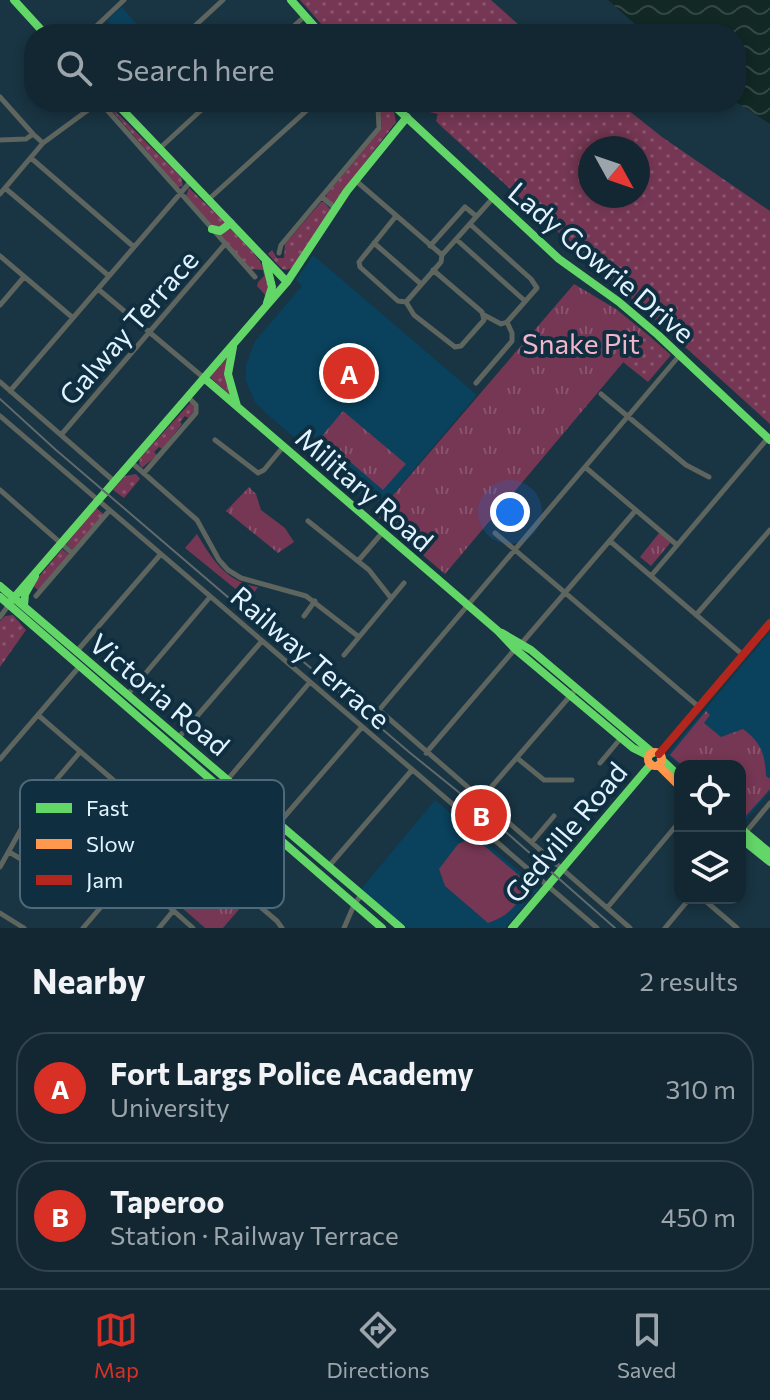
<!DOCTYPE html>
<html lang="en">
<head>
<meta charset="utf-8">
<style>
	:root { --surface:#132732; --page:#20333e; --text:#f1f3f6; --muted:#9da5ac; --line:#32444d; --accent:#d93025 }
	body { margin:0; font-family:Commissioner,sans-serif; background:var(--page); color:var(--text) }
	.controls { position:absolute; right:24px; bottom:24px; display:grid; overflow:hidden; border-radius:16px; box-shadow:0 4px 12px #0003 }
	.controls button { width:72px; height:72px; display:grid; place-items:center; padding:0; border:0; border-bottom:2px solid var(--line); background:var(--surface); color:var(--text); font:40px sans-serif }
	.compass { position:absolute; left:578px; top:136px; width:72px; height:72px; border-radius:50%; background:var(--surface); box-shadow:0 4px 12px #0003; rotate:130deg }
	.you { position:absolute; left:510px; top:512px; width:28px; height:28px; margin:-20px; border:6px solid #fff; border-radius:50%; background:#1a73e8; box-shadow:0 0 0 12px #1a73e833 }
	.badge { display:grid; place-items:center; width:52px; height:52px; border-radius:50%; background:var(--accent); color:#fff; font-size:26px; font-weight:700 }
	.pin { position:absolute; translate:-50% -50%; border:4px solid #fff; box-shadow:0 2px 8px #0006 }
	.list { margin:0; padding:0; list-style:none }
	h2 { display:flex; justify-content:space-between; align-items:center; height:104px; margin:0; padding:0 32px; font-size:34px }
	h2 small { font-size:26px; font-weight:400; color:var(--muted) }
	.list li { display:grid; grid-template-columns:52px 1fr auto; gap:24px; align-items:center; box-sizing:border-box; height:112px; margin:0 16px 16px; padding:0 16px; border:2px solid var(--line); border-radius:32px }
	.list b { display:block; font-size:30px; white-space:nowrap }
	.list p { margin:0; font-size:26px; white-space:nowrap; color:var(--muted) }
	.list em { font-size:26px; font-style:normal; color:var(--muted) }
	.icon { flex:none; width:44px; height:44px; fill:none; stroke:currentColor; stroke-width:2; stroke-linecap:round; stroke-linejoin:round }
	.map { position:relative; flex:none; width:770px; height:928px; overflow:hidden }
	.search { position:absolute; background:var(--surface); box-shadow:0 4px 12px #0003; left:24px; right:24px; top:24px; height:88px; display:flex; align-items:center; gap:20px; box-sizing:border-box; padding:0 28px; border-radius:32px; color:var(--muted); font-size:30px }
	.sheet { height:360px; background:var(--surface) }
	nav { display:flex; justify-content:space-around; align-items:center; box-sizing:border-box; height:112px; border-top:2px solid var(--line); background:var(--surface); font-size:22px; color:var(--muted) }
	nav a { display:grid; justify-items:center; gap:4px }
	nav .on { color:var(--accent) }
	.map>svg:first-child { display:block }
</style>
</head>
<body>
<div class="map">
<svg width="770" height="928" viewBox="0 0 770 928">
	<defs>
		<pattern id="grass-dots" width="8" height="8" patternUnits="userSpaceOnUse" patternTransform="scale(2)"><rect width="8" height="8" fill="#753753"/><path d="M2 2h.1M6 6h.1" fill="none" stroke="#88546d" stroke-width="1.8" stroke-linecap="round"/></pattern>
		<pattern id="park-tufts" width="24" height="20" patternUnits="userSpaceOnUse" patternTransform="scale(2)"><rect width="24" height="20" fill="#753753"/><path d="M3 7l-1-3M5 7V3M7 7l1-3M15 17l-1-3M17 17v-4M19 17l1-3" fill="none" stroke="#88546d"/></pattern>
		<pattern id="water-waves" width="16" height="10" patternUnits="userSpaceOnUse" patternTransform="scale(2)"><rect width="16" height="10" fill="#112825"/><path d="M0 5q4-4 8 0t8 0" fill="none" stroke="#334846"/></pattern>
	</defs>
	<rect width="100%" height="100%" fill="#193442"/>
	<path fill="#0a415c" d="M 122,7 L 137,25 L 126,34 L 119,34 L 107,20 Z
		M 313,255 L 477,395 L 383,506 L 371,496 L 367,500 L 268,415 L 255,402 L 246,381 L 246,365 L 255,341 L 302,286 L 296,280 Z
		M 770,632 L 770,792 L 746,820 L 740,815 L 740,766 L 681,766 L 667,755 Z
		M 435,800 L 539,888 L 505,928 L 407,928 L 361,889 Z"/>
	<path fill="url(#grass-dots)" fill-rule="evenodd" d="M 300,0 L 491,0 L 529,34 L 330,34 Z
		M 379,102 L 384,102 L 394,112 L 396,122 L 333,204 L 326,198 L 327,194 L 382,127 Z
		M 406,102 L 618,102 L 662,137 L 770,211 L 770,424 L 443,128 L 436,121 L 438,114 L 413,108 ZM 590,148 L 638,148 L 638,196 L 590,196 Z
		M 108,104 L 181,177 L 183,186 L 178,187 L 108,106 Z
		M 189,188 L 226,223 L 225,226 L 221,229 L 212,226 L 186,196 Z
		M 321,202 L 324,202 L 331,210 L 294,267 L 287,270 L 282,269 L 268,254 L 272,250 L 277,258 L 284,258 L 285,244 Z
		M 231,229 C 247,247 276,269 267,297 L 257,286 L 258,282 L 264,276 L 263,270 L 250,269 L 219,234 Z
		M 647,334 L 671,355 L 648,382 L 623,362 Z
		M 228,357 L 226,378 L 233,398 L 210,377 Z
		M 190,403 L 193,404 L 194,411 L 188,418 L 185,416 L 180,422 L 182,424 L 162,449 L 159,447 L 154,452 L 157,455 L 142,468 L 139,464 L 140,458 Z
		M 136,474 L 140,479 L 124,498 L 113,490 L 125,476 Z
		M 96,508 L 105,515 L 74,551 L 66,544 Z
		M 62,549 L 70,555 L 39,591 L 32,585 Z
		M 13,615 L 26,630 L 0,667 L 0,621 L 5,616 Z"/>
	<path fill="url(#park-tufts)" d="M 574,284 L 616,309 L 647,334 L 445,574 L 376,515 Z
		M 343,411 L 406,464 L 383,490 L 321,437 Z
		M 249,487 L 256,494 L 261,510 L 285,528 L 294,542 L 278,553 L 226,511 Z
		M 659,533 L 671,542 L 651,566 L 640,557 Z
		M 197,534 C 212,559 226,582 258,587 L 249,600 L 185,548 Z
		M 706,711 L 710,715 L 704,723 L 721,737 L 743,729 C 761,742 765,754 766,776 L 770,779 L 770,789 L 745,817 L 740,813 L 740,766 L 683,766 L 670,755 Z
		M 211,869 L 247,900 L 223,928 L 205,928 L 180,906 Z"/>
	<path fill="#753753" d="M 474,837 L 521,877 C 527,900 508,917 488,923 L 445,886 L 439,869 L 458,844 Z"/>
	<path fill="url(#water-waves)" d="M 608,0 L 770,0 L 770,124 L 736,102 L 736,34 L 646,34 Z"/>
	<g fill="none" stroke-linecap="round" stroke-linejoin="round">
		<path stroke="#5e645e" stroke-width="5" d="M 88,34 L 124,0
			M 186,34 L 223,0
			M 285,34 L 305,16
			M 0,97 L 33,134
			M 100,102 L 255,277
			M 0,140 L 26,139 L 33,134 L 43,143
			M 160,148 L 210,102
			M 31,158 L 134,247
			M 355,180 L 442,255
			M 5,188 L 109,276
			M 0,194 L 43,143 L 99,102
			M 322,197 L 336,209
			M 209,199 L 316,102
			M 396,216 L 359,262 L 360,267 L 398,301 L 406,302 L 441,262 L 442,255 L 493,198
			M 471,225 L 531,279 L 537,288 L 507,322 L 501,324 L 484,315
			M 457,240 L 525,301
			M 374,243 L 421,284
			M 430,246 L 465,207 L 476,216
			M 279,253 L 281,245 L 379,128 L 378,107
			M 0,256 L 73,318
			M 98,289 L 204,378
			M 406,302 L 414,315 L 455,347 L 461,346 L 484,320 L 482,312 L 433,270
			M 0,305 L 24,277
			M 0,382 L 115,482
			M 476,383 L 512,341 L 512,333 L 507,322
			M 10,391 L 191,181
			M 601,394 L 686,465 L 709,477
			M 0,416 L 597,928
			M 61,435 L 225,244
			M 215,440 L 258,473 L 264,470 L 283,447
			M 131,462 L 197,520 L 219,560 L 228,570 L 241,578 L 306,596 L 359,637
			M 585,467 L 677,545
			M 144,473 L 196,413 L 196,405 L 188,397
			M 0,490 L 72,553
			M 308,521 L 369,570 L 391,598
			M 495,533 L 699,707
			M 610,541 L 743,655
			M 358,561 L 382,533
			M 651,576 L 768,438
			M 36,596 L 109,511
			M 696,615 L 770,530
			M 304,616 L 315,601
			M 0,617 L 8,606
			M 521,644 L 636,510
			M 77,651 L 160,555
			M 344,655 L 404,583
			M 128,694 L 210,597
			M 179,737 L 262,641
			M 426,753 L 515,649
			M 517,758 L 544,780 L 572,780
			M 0,759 L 79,667
			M 600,763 L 621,738
			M 228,779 L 310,682
			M 481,799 L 577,688
			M 106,811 L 150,849
			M 279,823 L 362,727
			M 168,829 L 277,921 L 282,928
			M 741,838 L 770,803
			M 532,842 L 554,816
			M 9,852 L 45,873 L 54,869 L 119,796 L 119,785 L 38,715
			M 329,866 L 412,770
			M 0,867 L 34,806 L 80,752
			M 130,872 L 193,928
			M 702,898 L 737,928
			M 607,908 L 680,821
			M 0,913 L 24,928
			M 83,928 L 209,780
			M 159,928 L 173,911
			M 344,928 L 354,905 L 361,895
			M 630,928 L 379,710 L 679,356
			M 665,928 L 690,898"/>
		<path stroke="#63d668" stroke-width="8" d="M 14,0 L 45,34
			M 291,0 L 321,34
			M 115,102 L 287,282
			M 390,102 L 559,259 L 619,302 L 658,335 L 770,440
			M 212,229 L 220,231 L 231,223
			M 266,263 L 272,287 L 267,303
			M 233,347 L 228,374 L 237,406
			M 204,378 L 498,631 L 515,649 L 633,748 L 649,756
			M 0,586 L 401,928
			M 0,597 L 382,928
			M 12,600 L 287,282 L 347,191 L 407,117
			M 24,606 L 25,594 L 35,576
			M 502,633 L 531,650 L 653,753
			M 661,759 L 680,777
			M 740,828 L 770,853
			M 740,838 L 770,862
			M 512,928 L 651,764"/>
		<path stroke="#ff974d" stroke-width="8" d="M648 759a7 7 0 1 1 14 0a7 7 0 1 1-14 0Z
			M 658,765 L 680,787"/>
		<path stroke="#b3261e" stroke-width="8" d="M 659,754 L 770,623"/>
		<path stroke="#5f6a6c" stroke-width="2" d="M 0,399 L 56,450 L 409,752 L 482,811 L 615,928"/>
	</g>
	<g text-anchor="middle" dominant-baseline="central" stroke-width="8" stroke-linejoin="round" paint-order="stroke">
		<g font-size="28" fill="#e1f3ff" stroke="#0f2f41">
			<text transform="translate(602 262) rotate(40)">Lady Gowrie Drive</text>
			<text transform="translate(128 327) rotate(-49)">Galway Terrace</text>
			<text transform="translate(365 489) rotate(41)">Military Road</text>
			<text transform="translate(311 657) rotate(41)">Railway Terrace</text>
			<text transform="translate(160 694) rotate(40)">Victoria Road</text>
			<text transform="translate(565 832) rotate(-50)">Gedville Road</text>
		</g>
		<g font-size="28" fill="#f2b5ca" stroke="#0f2f41">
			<text x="581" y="343">Snake Pit</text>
		</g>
	</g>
	<rect x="20" y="780" width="264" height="128" rx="12" fill="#0f2f41" stroke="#4e6a7a" stroke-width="2"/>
	<rect x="36" y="803" width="36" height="10" fill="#63d668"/>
	<rect x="36" y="839" width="36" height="10" fill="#ff974d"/>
	<rect x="36" y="875" width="36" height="10" fill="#b3261e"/>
	<g font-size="22" fill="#e1f3ff">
		<text x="86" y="816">Fast</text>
		<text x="86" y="852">Slow</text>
		<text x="86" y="888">Jam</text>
	</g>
</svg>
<div class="controls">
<button><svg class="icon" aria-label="locate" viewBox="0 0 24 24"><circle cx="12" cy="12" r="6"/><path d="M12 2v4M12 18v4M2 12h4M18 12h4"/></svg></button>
<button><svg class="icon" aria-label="layers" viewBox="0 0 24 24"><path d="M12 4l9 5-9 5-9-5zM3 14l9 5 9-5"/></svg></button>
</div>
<svg class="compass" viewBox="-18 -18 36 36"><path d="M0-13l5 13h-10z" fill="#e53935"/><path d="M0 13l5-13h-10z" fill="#9da5ac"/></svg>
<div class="you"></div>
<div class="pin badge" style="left:349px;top:373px">A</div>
<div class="pin badge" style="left:481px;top:815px">B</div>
<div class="search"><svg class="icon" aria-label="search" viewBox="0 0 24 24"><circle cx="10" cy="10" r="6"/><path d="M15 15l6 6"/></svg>Search here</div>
</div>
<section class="sheet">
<h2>Nearby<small>2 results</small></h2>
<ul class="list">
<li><span class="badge">A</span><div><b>Fort Largs Police Academy</b><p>University</p></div><em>310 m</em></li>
<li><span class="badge">B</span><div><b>Taperoo</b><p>Station · Railway Terrace</p></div><em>450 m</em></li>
</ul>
</section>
<nav>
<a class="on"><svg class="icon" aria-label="map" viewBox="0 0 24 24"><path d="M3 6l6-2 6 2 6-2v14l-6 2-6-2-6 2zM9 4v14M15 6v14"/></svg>Map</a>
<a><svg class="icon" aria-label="directions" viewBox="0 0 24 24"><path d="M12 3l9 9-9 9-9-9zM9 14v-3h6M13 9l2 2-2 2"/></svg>Directions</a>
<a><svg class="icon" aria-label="saved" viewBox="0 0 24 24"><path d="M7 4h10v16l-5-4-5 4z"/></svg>Saved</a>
</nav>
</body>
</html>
